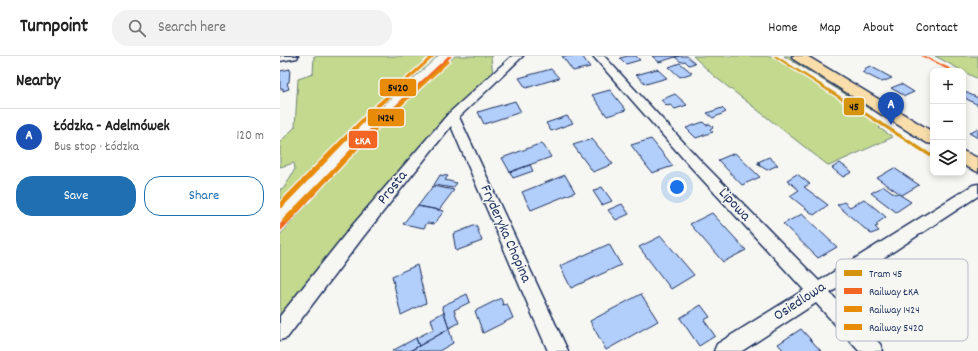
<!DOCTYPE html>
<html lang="en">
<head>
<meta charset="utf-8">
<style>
	:root { --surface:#fff; --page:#f2f2f2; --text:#222; --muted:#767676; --line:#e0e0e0; --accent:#1f6fb2 }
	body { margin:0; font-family:Dekko,sans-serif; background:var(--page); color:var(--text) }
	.controls { position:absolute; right:12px; top:12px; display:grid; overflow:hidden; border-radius:8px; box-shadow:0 2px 6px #0003 }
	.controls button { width:36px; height:36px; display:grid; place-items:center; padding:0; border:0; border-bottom:1px solid var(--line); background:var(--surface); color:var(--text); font:20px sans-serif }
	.you { position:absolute; left:397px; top:131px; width:14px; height:14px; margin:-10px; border:3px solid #fff; border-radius:50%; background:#1a73e8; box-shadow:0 0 0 6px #1a73e833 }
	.badge { display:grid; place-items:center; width:26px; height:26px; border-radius:50%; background:var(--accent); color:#fff; font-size:13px; font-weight:700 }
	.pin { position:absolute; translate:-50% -33px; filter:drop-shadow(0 1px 2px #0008) }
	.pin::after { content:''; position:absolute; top:21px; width:14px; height:12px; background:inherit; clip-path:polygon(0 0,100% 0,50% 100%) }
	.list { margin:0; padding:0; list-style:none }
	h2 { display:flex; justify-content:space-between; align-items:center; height:52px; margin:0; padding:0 16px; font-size:17px }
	h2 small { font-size:13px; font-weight:400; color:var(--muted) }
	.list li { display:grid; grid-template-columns:26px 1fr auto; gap:12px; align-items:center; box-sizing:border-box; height:56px; padding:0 16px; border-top:1px solid var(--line) }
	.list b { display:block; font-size:15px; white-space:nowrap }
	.list p { margin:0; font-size:13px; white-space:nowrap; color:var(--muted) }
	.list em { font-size:13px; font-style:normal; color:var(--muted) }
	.actions { display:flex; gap:8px; padding:12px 16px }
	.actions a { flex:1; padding:9px 0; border:1px solid var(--accent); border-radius:16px; text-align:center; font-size:14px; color:var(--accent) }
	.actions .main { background:var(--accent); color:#fff }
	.icon { flex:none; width:22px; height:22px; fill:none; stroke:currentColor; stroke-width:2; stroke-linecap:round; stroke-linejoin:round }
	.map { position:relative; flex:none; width:698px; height:295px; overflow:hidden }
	header { display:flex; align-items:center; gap:24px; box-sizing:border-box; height:56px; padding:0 20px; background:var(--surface); border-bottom:1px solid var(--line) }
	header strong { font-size:19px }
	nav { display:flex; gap:22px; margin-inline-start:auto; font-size:14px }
	.search { width:280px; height:36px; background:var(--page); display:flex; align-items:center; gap:10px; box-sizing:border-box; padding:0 14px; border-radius:16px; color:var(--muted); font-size:15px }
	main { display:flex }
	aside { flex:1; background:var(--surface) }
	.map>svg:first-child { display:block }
</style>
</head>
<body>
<header>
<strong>Turnpoint</strong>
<div class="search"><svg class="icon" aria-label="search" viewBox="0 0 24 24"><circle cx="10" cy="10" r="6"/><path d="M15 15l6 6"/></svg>Search here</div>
<nav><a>Home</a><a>Map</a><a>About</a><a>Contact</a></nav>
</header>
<main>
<aside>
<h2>Nearby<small></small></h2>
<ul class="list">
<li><span class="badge" style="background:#1a4fb4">A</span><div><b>Łódzka - Adelmówek</b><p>Bus stop · Łódzka</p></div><em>120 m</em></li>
</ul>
<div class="actions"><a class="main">Save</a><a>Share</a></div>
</aside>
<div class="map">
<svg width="698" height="295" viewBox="0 0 698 295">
	<rect width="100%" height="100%" fill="#f6f6f2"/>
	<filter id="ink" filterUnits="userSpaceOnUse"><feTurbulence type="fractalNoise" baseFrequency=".025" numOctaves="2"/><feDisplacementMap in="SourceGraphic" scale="8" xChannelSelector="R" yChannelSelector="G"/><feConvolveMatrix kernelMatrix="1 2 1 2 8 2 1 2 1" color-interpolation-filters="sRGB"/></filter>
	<g filter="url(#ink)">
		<path fill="#c3d98e" stroke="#6f8476" d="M 34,0 L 158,0 L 85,66 L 0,151 L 0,133 L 4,132 L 15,113 L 14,107 L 0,111 L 0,86 L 15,71 L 18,23 L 33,18 Z
			M 175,0 L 213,0 L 211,2 L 213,18 L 172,54 L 0,265 L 0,179 C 55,116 112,56 175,0 Z
			M 413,0 L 492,0 L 602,70 L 599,72 L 613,81 L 549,110 L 434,20 Z
			M 504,0 L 509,0 L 594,53 L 591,54 Z
			M 655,0 L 698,0 L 698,23 L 692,20 Z"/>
		<path fill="#b2cefb" stroke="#1b2f5e" d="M 282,0 L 302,0 L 310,11 L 293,15 Z
			M 348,0 L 356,0 L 360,4 L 346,8 L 340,2 Z
			M 372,0 L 399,0 L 379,6 Z
			M 400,0 L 407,0 L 415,7 L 409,9 L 405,5 L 401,6 L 395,1 Z
			M 400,7 L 412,17 L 400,21 L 389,11 Z
			M 590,10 L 612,22 L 602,26 L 582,16 L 586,14 L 584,13 Z
			M 10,13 L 9,26 L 7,27 L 9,33 L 3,35 L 3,32 L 0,33 L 0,15 Z
			M 271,13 L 279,22 L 246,32 L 239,22 Z
			M 377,13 L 387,22 L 366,28 L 356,19 Z
			M 621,28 L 634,36 L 625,40 L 611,32 Z
			M 330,34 L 346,54 L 327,60 L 312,39 Z
			M 685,36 L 698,42 L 698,49 L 683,41 L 683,37 Z
			M 395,38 L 407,49 L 395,53 L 390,49 L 387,50 L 381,44 Z
			M 235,45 L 241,56 L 204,68 L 198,56 Z
			M 442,52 L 446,56 L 433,62 L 427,57 Z
			M 287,60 L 293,67 L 271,75 L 266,67 Z
			M 423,66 L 426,69 L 430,68 L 433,71 L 430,73 L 433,76 L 416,82 L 406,72 Z
			M 698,72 L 698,82 L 689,77 Z
			M 312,83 L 333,108 L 313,116 L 293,89 Z
			M 371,83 L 393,110 L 372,117 L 351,89 Z
			M 262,87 L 271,101 L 230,116 L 222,102 Z
			M 455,97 L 480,121 L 462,129 L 438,104 Z
			M 489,101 L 498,109 L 487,114 L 477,108 L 480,107 L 478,106 Z
			M 560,107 L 572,116 L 563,121 L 552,112 Z
			M 250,109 L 253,115 L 233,122 L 230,116 Z
			M 614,112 L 639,129 L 622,139 L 597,122 Z
			M 517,118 L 530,128 L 524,131 L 548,149 L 534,159 L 510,140 L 519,134 L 507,124 Z
			M 160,119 L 168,120 L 165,124 L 177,127 L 173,132 L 154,129 Z
			M 285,119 L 295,136 L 251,154 L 242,136 Z
			M 153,130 L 174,134 L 159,154 L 138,150 Z
			M 604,130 L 615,138 L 617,137 L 631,146 L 616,156 L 591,137 Z
			M 322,131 L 332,145 L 322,149 L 313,135 Z
			M 584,143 L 606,161 L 596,168 L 598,170 L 595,171 L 599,175 L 591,178 L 557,149 L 564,146 L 570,151 Z
			M 342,148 L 349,158 L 336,164 L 328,154 Z
			M 137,150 L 159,154 L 164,155 L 154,168 L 147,167 L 144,172 L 123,168 Z
			M 432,157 L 466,194 L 443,206 L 410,168 Z
			M 522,158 L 557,191 L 538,202 L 503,168 Z
			M 196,169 L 202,185 L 176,195 L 173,178 Z
			M 381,180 L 414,219 L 391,233 L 359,191 Z
			M 329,188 L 341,209 L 291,232 L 280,210 Z
			M 137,209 L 146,247 L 121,259 L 112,220 Z
			M 187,238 L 190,246 L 174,254 L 179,267 L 169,272 L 162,250 Z
			M 361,238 L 378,265 L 326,294 L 310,265 Z
			M 221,242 L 223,249 L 227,248 L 233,262 L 203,277 L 195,255 Z
			M 421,249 L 430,261 L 424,264 L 435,280 L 419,290 L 400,262 Z
			M 164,256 L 169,273 L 139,290 L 136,282 L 154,273 L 151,263 Z
			M 169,273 L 173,287 L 159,295 L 130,295 Z
			M 521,273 L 541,295 L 504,295 L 498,288 Z
			M 136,282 L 139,290 L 129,295 L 112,295 Z"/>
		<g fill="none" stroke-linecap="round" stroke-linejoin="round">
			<defs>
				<path id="minor" d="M 0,0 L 18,0 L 17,2 L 0,5 Z
					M 232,0 L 243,0 L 179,61 L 288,295 L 268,295 L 171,70 L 83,181 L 7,282 L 0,284 L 0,260 L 71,171 L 169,57 Z
					M 313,0 L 324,0 L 419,103 L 539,225 L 693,129 L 698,128 L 698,140 L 550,237 L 600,288 L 603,295 L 579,295 L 536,247 L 462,295 L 434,295 L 437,288 L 524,234 L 409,109 Z"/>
				<path id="major" d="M 512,0 L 527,0 L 653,76 L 653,88 L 647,87 L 513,3 Z
					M 683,95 L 698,102 L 698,116 L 683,109 Z"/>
			</defs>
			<use href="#minor" stroke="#1b2f5e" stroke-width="3"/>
			<use href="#major" stroke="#1b2f5e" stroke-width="3"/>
			<use href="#minor" fill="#f6f6f2" fill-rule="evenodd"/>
			<use href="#major" fill="#f9deab" fill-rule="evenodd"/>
			<defs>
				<path id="rail-1" d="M 168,0 L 172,0 L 92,77 L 2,174 L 0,175 L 0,168 L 88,75 Z
					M 641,0 L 646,0 L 675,15 L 670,15 Z"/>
				<path id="rail-2" d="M 167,4 L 170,5 L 105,65 L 7,167 L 3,167 L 2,165 L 3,163 L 101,63 Z"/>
				<path id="rail-3" d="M 151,0 L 155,0 L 95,55 L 2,152 L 0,152 L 0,146 L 91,53 Z"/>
			</defs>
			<use href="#rail-1" stroke="#f6f6f2" stroke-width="3"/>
			<use href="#rail-2" stroke="#f6f6f2" stroke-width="3"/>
			<use href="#rail-3" stroke="#f6f6f2" stroke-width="3"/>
			<use href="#rail-1" fill="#f26522" fill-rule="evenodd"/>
			<use href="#rail-2" fill="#e88b09" fill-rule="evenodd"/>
			<use href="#rail-3" fill="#e88b09" fill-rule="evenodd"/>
			<defs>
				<path id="tram-1" d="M 493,0 L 497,0 L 653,99 L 653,103 Z"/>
			</defs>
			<use href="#tram-1" stroke="#f6f6f2" stroke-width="3"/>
			<use href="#tram-1" fill="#d6940e" fill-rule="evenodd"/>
		</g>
	</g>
	<g text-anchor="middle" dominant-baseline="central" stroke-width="3" stroke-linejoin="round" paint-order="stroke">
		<g font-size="15" fill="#1b2f5e" stroke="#f6f6f2">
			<text transform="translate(113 132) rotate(-51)">Prosta</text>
			<text transform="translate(454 149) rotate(47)">Lipowa</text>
			<text transform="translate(225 178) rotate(66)">Fryderyka Chopina</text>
			<text transform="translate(520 246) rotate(-33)">Osiedlowa</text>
		</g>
	</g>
	<rect x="556" y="203" width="132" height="82" rx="6" fill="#f6f6f2" stroke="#b4bac6" stroke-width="1"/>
	<rect x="564" y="214" width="18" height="6" fill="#d6940e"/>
	<rect x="564" y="232" width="18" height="6" fill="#f26522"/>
	<rect x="564" y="250" width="18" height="6" fill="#e88b09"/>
	<rect x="564" y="268" width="18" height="6" fill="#e88b09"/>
	<g font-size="11" fill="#1b2f5e">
		<text x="589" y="221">Tram 45</text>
		<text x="589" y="239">Railway ŁKA</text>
		<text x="589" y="257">Railway 1424</text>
		<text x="589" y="275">Railway 5420</text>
	</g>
	<g stroke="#f6f6f2" stroke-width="1.5">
		<rect x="99" y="22" width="38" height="19" rx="4" fill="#e88b09"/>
		<rect x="563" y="41" width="22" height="19" rx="4" fill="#d6940e"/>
		<rect x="87" y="52" width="38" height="19" rx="4" fill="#e88b09"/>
		<rect x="68" y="74" width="30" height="19" rx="4" fill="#f26522"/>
	</g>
	<g font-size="11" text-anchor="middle" font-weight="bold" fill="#fff">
		<text x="83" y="88">ŁKA</text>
	</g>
	<g font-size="11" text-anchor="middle" font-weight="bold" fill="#111">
		<text x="118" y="35">5420</text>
		<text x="574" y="54">45</text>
		<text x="106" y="65">1424</text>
	</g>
</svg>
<div class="controls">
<button>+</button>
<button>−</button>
<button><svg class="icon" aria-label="layers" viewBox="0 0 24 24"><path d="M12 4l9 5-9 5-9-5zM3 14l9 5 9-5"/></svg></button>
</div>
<div class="you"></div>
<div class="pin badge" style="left:611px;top:69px;background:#1a4fb4">A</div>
</div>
</main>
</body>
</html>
